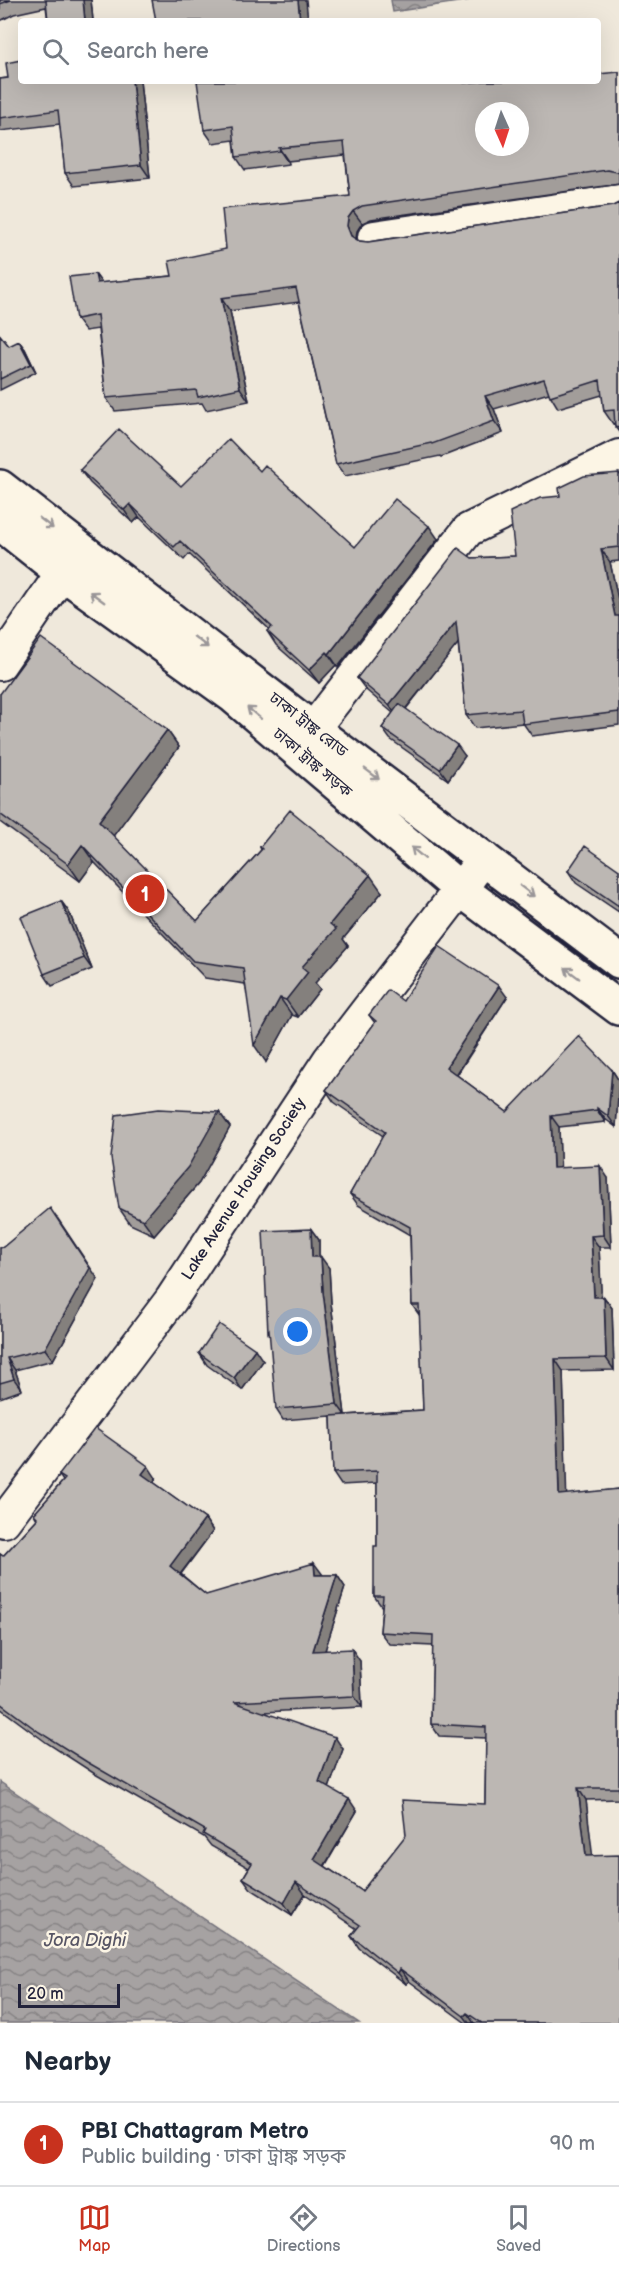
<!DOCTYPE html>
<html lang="en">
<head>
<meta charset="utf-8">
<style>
	:root { --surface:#fff; --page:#f2f2f3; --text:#1f2937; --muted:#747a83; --line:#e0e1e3; --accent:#c8321e }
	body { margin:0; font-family:"Balsamiq Sans","Noto Sans Bengali",sans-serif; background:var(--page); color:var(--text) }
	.compass { position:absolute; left:475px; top:102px; width:54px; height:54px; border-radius:50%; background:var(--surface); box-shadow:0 6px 24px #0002; rotate:177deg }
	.scale { position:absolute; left:18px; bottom:15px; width:102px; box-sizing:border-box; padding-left:6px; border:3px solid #22223b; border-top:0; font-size:16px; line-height:21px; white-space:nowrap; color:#22223b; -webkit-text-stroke:4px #fcf5e5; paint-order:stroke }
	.you { position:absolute; left:298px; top:1332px; width:21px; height:21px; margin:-15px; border:4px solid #fff; border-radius:50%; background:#1a73e8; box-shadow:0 0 0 9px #1a73e833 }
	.badge { display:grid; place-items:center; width:39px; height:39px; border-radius:50%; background:var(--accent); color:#fff; font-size:20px; font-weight:700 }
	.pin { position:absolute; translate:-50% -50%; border:3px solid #fff; box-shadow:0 2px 6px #0006 }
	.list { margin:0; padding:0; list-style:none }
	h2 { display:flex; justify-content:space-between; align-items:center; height:78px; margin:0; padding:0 24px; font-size:26px }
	h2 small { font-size:20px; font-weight:400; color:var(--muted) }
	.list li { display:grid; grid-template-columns:39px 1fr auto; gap:18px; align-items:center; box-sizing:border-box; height:84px; padding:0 24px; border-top:2px solid var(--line) }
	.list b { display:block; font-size:22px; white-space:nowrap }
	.list p { margin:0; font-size:20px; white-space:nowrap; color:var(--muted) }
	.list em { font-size:20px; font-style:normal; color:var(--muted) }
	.icon { flex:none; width:33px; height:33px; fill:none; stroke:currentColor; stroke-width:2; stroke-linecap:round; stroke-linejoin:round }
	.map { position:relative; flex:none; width:619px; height:2023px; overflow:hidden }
	.search { position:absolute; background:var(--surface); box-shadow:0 6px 24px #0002; left:18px; right:18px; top:18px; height:66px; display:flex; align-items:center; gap:15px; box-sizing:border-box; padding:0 21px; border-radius:6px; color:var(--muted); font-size:22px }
	.sheet { height:162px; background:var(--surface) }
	nav { display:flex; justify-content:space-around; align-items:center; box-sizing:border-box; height:84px; border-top:2px solid var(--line); background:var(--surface); font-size:16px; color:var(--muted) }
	nav a { display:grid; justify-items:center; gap:3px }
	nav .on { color:var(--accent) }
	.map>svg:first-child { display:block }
</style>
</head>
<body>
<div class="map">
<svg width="619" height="2023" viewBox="0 0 619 2023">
	<defs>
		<pattern id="water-waves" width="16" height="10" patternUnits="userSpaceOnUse" patternTransform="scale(1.5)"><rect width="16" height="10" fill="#a6a2a2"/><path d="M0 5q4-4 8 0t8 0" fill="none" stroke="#878485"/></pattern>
	</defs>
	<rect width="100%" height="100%" fill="#efe8db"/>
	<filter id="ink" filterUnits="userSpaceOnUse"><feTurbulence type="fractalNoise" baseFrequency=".0167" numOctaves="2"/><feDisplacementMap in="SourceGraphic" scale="12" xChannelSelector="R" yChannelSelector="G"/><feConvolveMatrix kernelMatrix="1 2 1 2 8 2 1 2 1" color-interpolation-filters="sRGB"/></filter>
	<g filter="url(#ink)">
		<path fill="url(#water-waves)" stroke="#716f79" stroke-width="1.5" d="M 391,0 L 471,0 L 393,12 Z
			M 0,1782 L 359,2023 L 0,2023 Z"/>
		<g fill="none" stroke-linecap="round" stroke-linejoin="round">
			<defs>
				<path id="minor" d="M 374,237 L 619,201
					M 0,664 L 77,551
					M 313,729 L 468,530 L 619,456
					M 4,1521 L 171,1300 L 329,1060 L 484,858"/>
				<path id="secondary" d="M 0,487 L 328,741 L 619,961
					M 0,523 L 63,573 L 232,695 L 460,889 L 619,1008"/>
			</defs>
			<use href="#minor" stroke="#22223b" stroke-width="36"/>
			<use href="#secondary" stroke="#22223b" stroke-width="38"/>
			<use href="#minor" stroke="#fcf5e5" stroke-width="32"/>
			<use href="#secondary" stroke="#fcf5e5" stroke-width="33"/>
		</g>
		<path fill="#a29d9a" stroke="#22223b" stroke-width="1.5" d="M 0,0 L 91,0 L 93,21 L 48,21 L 46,7 L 14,14 L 0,21 Z
			M 619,72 L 619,184 L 371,219 L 362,223 L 357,231 L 356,239 L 359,241 L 368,242 L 613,206 L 619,203 L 619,432 L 615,427 L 615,423 L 613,424 L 604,411 L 602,395 L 558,408 L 549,393 L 494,409 L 503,433 L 441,457 L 440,456 L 345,476 L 336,464 L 299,302 L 230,311 L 249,401 L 206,410 L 202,403 L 115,411 L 106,398 L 98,329 L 85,331 L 76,319 L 95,274 L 101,283 L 172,276 L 226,249 L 350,196 L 345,155 L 288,161 L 289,164 L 245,170 L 236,157 L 234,140 L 213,143 L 204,130 L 470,82 L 598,81 Z
			M 8,78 L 21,81 L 140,81 L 150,178 L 74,186 L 65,173 L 60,124 L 0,131 L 0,79 Z
			M 0,335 L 9,346 L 25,349 L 36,372 L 0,390 Z
			M 80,470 L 181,486 L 260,471 L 355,547 L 438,539 L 338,667 L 336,665 L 319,683 L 276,645 L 267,631 L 269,629 L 189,554 L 184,560 L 139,517 L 133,523 L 90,483 Z
			M 619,473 L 619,561 L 610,562 L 619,604 L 619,725 L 532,736 L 523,723 L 475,728 L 466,715 L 458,643 L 406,709 L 465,756 L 448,780 L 390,739 L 382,728 L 393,713 L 366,690 L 357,678 L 472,558 L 515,556 L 560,496 Z
			M 0,694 L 167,730 L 179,747 L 113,836 L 197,921 L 261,850 L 260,847 L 382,892 L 343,939 L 348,946 L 315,983 L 320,989 L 298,1017 L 292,1015 L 266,1062 L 245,984 L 205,978 L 94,862 L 80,881 L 0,822 Z
			M 619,870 L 619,912 L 576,883 L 568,871 Z
			M 61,901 L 69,912 L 92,969 L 52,986 L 44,974 Z
			M 507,997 L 457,1075 L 507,1112 L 612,1070 L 619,1081 L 616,1127 L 605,1119 L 605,1122 L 559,1127 L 560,1168 L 608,1178 L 611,1247 L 599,1247 L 601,1297 L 604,1297 L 612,1308 L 614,1370 L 563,1371 L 566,1495 L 619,1489 L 619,1799 L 586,1800 L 592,1856 L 619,2023 L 466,2023 L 409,1981 L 406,1984 L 359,1948 L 351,1936 L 357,1929 L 305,1894 L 292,1915 L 251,1889 L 243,1878 L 249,1868 L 211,1846 L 204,1837 L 95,1774 L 47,1743 L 0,1708 L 0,1554 L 3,1556 L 37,1519 L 34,1514 L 63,1481 L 59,1475 L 156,1478 L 153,1482 L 205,1519 L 213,1531 L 181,1574 L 206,1595 L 323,1575 L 337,1575 L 345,1587 L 325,1650 L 360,1661 L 362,1707 L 264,1712 L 343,1749 L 329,1788 L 357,1811 L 325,1866 L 362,1891 L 485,1804 L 486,1738 L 439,1736 L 431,1724 L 433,1646 L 389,1644 L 380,1632 L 382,1607 L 374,1596 L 377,1546 L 377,1483 L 341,1485 L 333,1473 L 331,1416 L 283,1420 L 276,1409 L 311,1229 L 319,1240 L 319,1257 L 329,1268 L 331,1303 L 345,1415 L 423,1410 L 420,1316 L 412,1305 L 410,1235 L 358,1205 L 350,1194 L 383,1136 L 334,1102 L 326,1090 L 375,1023 L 369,1015 L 403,1001 Z
			M 219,1112 L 230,1127 L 199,1183 L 154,1235 L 130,1224 L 119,1208 Z
			M 0,1248 L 98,1279 L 53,1360 L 15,1370 L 22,1390 L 0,1398 Z
			M 199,1353 L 263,1361 L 242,1390 L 207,1365 Z"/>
		<path fill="#84807d" stroke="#22223b" stroke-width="1.5" d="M 83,0 L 91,0 L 93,21 L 85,21 Z
			M 298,0 L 306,0 L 308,21 L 300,21 Z
			M 132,81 L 140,81 L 150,178 L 141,165 Z
			M 279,148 L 288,161 L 289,164 L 280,151 Z
			M 353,211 L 362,223 L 357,231 L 356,239 L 351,236 L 347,226 L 348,218 Z
			M 95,274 L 104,286 L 97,283 Z
			M 221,298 L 230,311 L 249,401 L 240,388 Z
			M 19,341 L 25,349 L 36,372 L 31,364 Z
			M 485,396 L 494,409 L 503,433 L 494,421 Z
			M 130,504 L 139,517 L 133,523 L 124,510 Z
			M 429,526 L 438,539 L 338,667 L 329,654 Z
			M 601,549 L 610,562 L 619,604 L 619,622 L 615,616 Z
			M 456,622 L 465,635 L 398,718 L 389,705 Z
			M 327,652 L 336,665 L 319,683 L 309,670 Z
			M 167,730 L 179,747 L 111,839 L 99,821 Z
			M 457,745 L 465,756 L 448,780 L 440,769 Z
			M 82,845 L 94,862 L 80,881 L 68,864 Z
			M 370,875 L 382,892 L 343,939 L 348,946 L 315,983 L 320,989 L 298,1017 L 286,1000 L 302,967 L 330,924 Z
			M 61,901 L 69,912 L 92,969 L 84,958 Z
			M 499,986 L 507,997 L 454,1078 L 446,1067 Z
			M 280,998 L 292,1015 L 266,1062 L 254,1045 Z
			M 612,1070 L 619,1081 L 616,1127 L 608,1116 Z
			M 597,1108 L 605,1119 L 605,1122 L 597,1110 Z
			M 219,1112 L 230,1127 L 199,1183 L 154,1235 L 143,1220 Z
			M 551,1116 L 559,1127 L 561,1180 L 553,1168 Z
			M 600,1166 L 608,1178 L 611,1247 L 603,1235 Z
			M 58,1219 L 98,1279 L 53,1360 L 45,1349 Z
			M 311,1229 L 319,1240 L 319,1268 L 312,1257 Z
			M 591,1236 L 599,1247 L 602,1308 L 594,1297 Z
			M 321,1257 L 329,1268 L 331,1303 L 345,1415 L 337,1404 L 323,1292 Z
			M 604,1297 L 612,1308 L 614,1370 L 606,1358 Z
			M 255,1349 L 263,1361 L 242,1390 L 234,1378 Z
			M 7,1358 L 15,1370 L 22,1390 L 14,1379 Z
			M 555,1359 L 563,1371 L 567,1507 L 559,1495 Z
			M 148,1466 L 156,1478 L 151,1486 L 142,1474 Z
			M 205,1519 L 213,1531 L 178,1577 L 170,1566 Z
			M 314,1563 L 323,1575 L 315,1575 Z
			M 337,1575 L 345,1587 L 321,1663 L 313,1651 Z
			M 352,1649 L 360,1661 L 362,1707 L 354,1696 Z
			M 335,1737 L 343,1749 L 327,1794 L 319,1782 Z
			M 578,1788 L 586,1800 L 594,1868 L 586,1856 Z
			M 349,1799 L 357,1811 L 322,1870 L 314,1859 Z
			M 296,1882 L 305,1894 L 292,1915 L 284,1903 Z
			M 400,1969 L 409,1981 L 406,1984 L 398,1973 Z
			M 467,2013 L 474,2023 L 469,2023 L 464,2016 Z"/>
		<path fill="#bcb7b3" stroke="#22223b" stroke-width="1.5" fill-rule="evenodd" d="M 0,0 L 11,0 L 0,4 Z
			M 46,0 L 83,0 L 85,21 L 48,21 Z
			M 152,0 L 298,0 L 300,21 L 156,21 Z
			M 21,60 L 21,81 L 132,81 L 141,165 L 65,173 L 58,110 L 0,118 L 0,79 L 8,78 L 6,63 Z
			M 619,72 L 619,173 L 617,172 L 607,170 L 362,206 L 353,211 L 348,218 L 347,226 L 351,236 L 359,241 L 368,242 L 613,206 L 619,203 L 619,428 L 615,427 L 614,410 L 604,411 L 600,380 L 550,396 L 544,379 L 485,396 L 494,421 L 432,444 L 431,443 L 336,464 L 296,288 L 221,298 L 240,388 L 198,397 L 196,390 L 106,398 L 97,315 L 76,319 L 69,277 L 95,274 L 97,283 L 172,276 L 169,261 L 226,249 L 222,209 L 350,196 L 344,142 L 279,148 L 280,151 L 236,157 L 233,126 L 204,130 L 197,81 L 463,81 L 464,83 L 485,81 L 598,81 L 598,74 ZM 484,111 L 520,111 L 520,147 L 484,147 Z
			M 0,335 L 9,346 L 19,341 L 31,364 L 0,379 Z
			M 119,429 L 181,486 L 229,439 L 260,471 L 265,465 L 355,547 L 395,499 L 429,526 L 329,654 L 327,652 L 309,670 L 267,631 L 272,627 L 180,541 L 174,547 L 130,504 L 124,510 L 80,470 Z
			M 619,473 L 619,547 L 601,549 L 615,616 L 619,616 L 619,712 L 523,724 L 521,710 L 466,715 L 456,622 L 389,705 L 357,678 L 458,548 L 472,558 L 515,556 L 510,512 L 540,498 L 560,496 L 559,488 L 584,476 Z
			M 41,638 L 167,730 L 99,821 L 197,921 L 262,849 L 260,847 L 290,810 L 370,875 L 330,924 L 336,929 L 302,967 L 308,972 L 286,1000 L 280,998 L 254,1045 L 243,968 L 193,961 L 82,845 L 68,864 L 0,814 L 0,694 Z
			M 399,704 L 457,745 L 440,769 L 382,728 Z
			M 585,846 L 619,870 L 619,906 L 568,871 Z
			M 61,901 L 84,958 L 44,974 L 21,917 Z
			M 439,946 L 499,986 L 446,1067 L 507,1112 L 579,1036 L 612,1070 L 608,1116 L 597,1108 L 597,1110 L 551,1116 L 553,1168 L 600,1166 L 603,1235 L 591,1236 L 594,1297 L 604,1297 L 606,1358 L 555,1359 L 559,1495 L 619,1489 L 619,1788 L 578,1788 L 586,1856 L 619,1855 L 619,2023 L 482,2023 L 467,2013 L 464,2016 L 400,1969 L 398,1973 L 351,1936 L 360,1925 L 296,1882 L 284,1903 L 243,1878 L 252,1863 L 203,1834 L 205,1830 L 87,1762 L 39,1732 L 0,1703 L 0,1554 L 3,1556 L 38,1518 L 34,1514 L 65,1479 L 59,1475 L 95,1428 L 148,1466 L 142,1474 L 205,1519 L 170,1566 L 206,1595 L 314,1563 L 315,1575 L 337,1575 L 313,1651 L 352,1649 L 354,1696 L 234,1702 L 335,1737 L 319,1782 L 349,1799 L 314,1859 L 362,1891 L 406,1835 L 402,1800 L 485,1804 L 486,1727 L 431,1724 L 433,1635 L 380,1632 L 383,1596 L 374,1596 L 374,1546 L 377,1546 L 377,1471 L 333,1473 L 331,1416 L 423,1410 L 419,1305 L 412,1305 L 410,1227 L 350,1194 L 385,1132 L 326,1090 L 376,1021 L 369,1015 L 388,990 L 403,1001 Z
			M 158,1109 L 219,1112 L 188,1167 L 143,1220 L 119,1208 L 111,1158 L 116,1115 Z
			M 50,1208 L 90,1268 L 45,1349 L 7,1358 L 14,1379 L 0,1383 L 0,1248 L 3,1247 Z
			M 311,1229 L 312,1257 L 321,1257 L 323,1292 L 337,1404 L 276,1409 L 269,1330 L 268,1332 L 263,1231 Z
			M 219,1324 L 255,1349 L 234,1378 L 199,1353 Z"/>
		<defs><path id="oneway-shaft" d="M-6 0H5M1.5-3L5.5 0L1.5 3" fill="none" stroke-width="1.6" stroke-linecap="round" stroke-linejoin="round" transform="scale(1.5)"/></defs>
		<g stroke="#9a9698">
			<use href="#oneway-shaft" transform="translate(46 523) rotate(38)"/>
			<use href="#oneway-shaft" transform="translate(97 597) rotate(-144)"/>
			<use href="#oneway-shaft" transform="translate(201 642) rotate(38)"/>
			<use href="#oneway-shaft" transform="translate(254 713) rotate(-140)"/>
			<use href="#oneway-shaft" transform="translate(372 774) rotate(37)"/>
			<use href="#oneway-shaft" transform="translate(418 853) rotate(-140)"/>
			<use href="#oneway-shaft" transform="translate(527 891) rotate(37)"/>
			<use href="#oneway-shaft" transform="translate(572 973) rotate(-143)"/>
		</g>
	</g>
	<g text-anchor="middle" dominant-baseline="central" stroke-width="5" stroke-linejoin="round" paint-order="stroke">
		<g font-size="16" fill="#22223b" stroke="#fcf5e5">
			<text transform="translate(308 725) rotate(38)">ঢাকা ট্রাঙ্ক রোড</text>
			<text transform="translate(312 763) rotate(40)">ঢাকা ট্রাঙ্ক সড়ক</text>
			<text transform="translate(244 1189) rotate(-57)">Lake Avenue Housing Society</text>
		</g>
		<g font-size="18" font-style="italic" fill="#575564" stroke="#fcf5e5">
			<text x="85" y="1940">Jora Dighi</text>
		</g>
	</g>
</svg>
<svg class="compass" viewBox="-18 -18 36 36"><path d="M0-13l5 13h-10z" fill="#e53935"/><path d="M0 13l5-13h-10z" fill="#747a83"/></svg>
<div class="scale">20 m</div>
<div class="you"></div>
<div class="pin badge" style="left:145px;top:894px">1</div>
<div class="search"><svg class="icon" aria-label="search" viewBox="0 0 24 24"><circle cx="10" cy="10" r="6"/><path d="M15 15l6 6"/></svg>Search here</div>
</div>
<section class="sheet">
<h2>Nearby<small></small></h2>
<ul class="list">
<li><span class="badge">1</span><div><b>PBI Chattagram Metro</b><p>Public building · ঢাকা ট্রাঙ্ক সড়ক</p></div><em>90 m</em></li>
</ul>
</section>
<nav>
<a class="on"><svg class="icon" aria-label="map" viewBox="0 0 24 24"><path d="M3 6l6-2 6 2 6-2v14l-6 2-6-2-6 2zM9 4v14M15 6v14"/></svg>Map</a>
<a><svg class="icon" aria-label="directions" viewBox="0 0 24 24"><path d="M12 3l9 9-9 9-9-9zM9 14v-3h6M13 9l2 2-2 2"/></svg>Directions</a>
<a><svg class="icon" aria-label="saved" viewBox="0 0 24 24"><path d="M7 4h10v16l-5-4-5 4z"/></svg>Saved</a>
</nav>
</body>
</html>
